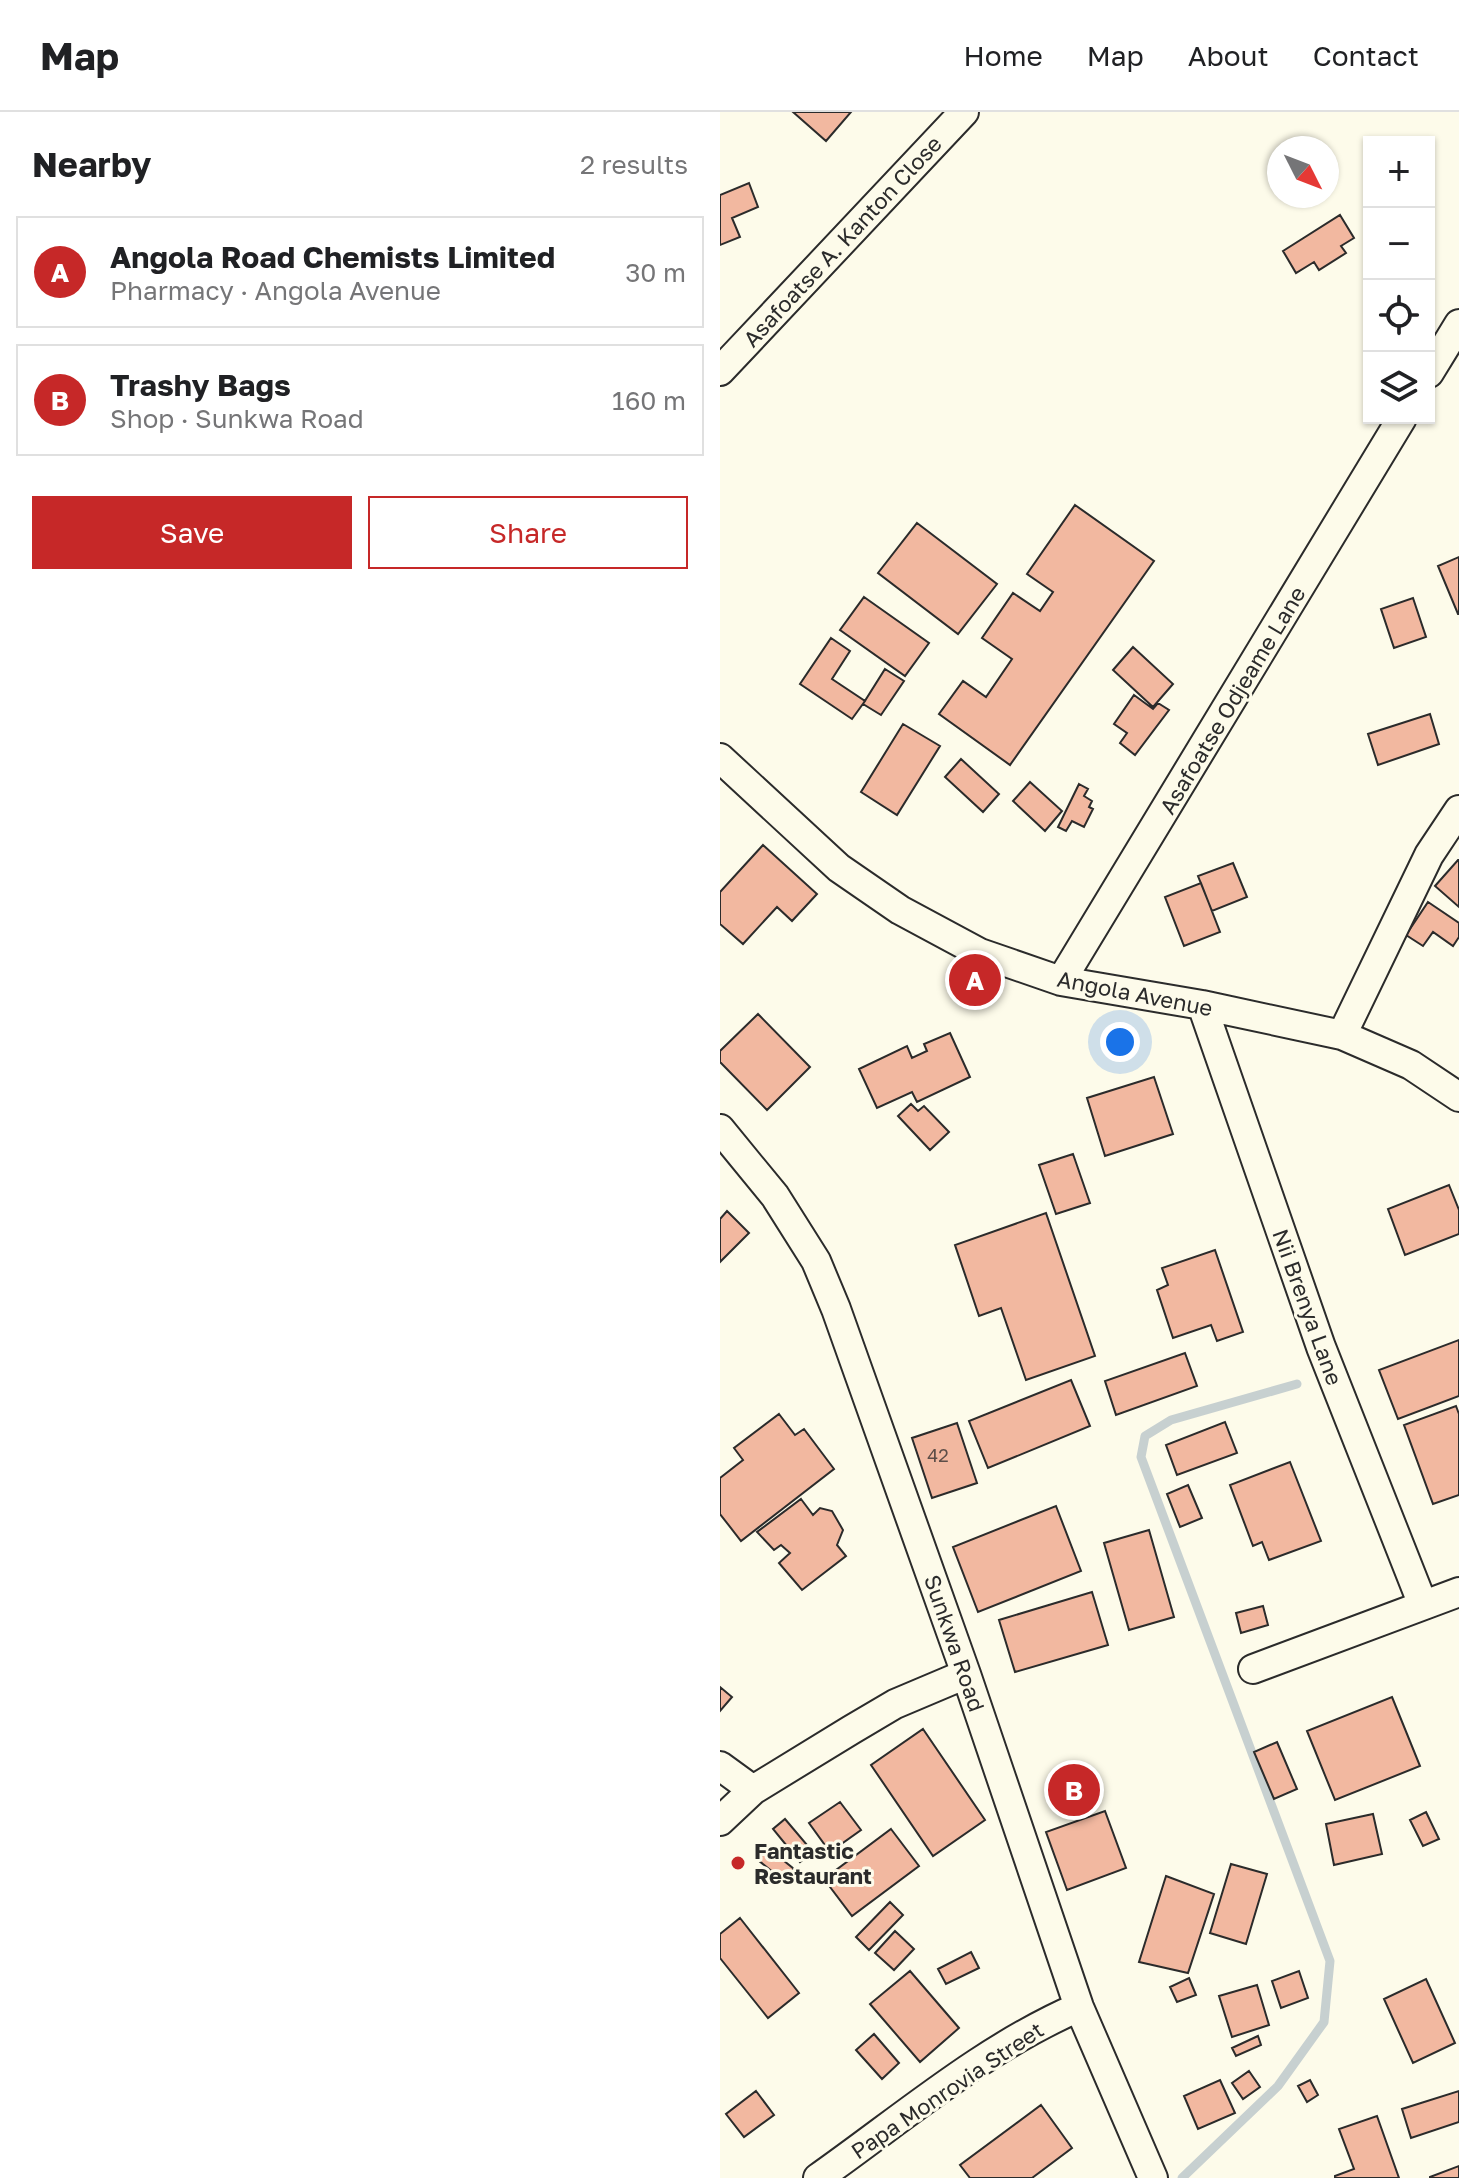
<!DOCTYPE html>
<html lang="en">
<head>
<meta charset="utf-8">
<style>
	:root { --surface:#fff; --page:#f2f2f2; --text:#202124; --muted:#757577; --line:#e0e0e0; --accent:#c62828 }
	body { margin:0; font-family:"Golos Text",sans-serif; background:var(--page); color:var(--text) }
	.controls { position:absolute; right:24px; top:24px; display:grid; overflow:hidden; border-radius:0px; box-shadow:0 2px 6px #0004 }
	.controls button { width:72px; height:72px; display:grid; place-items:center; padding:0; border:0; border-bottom:2px solid var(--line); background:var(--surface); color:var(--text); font:40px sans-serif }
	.compass { position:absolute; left:547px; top:24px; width:72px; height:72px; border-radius:50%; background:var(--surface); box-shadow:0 2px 6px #0004; rotate:132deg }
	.you { position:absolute; left:400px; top:930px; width:28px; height:28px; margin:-20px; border:6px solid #fff; border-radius:50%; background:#1a73e8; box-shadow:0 0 0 12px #1a73e833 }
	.badge { display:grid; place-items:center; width:52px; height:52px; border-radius:50%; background:var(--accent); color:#fff; font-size:26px; font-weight:700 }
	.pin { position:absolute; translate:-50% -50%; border:4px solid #fff; box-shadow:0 2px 8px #0006 }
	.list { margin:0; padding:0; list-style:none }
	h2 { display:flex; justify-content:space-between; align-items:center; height:104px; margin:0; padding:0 32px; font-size:34px }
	h2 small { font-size:26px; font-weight:400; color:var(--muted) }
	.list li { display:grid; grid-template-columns:52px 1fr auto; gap:24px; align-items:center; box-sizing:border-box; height:112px; margin:0 16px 16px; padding:0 16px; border:2px solid var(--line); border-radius:0px }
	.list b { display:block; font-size:30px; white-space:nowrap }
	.list p { margin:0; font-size:26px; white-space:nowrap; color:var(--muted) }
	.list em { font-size:26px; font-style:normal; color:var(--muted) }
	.actions { display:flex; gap:16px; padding:24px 32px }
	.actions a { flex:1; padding:18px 0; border:2px solid var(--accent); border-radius:0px; text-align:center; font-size:28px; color:var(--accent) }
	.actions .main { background:var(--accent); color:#fff }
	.icon { flex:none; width:44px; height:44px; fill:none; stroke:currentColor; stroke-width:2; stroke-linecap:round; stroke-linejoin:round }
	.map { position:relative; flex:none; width:739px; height:2066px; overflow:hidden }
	header { display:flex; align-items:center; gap:48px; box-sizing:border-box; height:112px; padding:0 40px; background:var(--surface); border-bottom:2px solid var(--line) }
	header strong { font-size:38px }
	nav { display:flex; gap:44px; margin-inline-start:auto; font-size:28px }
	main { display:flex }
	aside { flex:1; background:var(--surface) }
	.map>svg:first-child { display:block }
</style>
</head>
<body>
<header>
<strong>Map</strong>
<nav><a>Home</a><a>Map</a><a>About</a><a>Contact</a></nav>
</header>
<main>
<aside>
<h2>Nearby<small>2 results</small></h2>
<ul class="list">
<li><span class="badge">A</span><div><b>Angola Road Chemists Limited</b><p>Pharmacy · Angola Avenue</p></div><em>30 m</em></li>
<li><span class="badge">B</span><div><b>Trashy Bags</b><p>Shop · Sunkwa Road</p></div><em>160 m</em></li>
</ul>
<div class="actions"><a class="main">Save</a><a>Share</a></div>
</aside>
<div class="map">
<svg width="739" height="2066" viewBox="0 0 739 2066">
	<rect width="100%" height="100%" fill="#fdfbea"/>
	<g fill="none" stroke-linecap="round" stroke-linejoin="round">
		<path stroke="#c7d0d0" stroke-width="9" d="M 462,2066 L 558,1974 L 604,1910 L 610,1849 L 421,1345 L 425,1324 L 451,1308 L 577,1272"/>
	</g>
	<path fill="#f2b8a0" stroke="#2b2b2b" stroke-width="2" d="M 73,0 L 131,0 L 106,29 Z
		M 29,71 L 38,95 L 12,106 L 20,125 L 0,133 L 0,83 Z
		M 620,103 L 634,126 L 621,134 L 626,141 L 599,158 L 594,150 L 576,161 L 563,139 Z
		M 355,393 L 434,449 L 290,653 L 219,602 L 243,569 L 266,585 L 292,547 L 262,526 L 293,481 L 320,499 L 333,480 L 307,462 Z
		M 197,411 L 277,472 L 238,522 L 158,461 Z
		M 739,445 L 739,502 L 738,502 L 718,454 Z
		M 144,485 L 209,531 L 185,564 L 120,518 Z
		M 693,486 L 706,525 L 674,536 L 661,497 Z
		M 111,526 L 130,539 L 112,567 L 145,589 L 132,607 L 80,572 Z
		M 413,535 L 453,572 L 433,595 L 393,558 Z
		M 165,557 L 184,569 L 161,603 L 143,592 Z
		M 414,583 L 433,597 L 438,591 L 449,598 L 415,643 L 400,631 L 407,621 L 394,612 Z
		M 710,602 L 719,632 L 658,653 L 648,622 Z
		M 183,612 L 220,634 L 177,703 L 141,680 Z
		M 241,647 L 279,682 L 263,700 L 225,665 Z
		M 310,670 L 342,699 L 325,719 L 293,689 Z
		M 359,672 L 368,677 L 364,684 L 372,689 L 369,695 L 373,697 L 364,715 L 352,709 L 346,719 L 338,715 Z
		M 43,733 L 97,782 L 72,809 L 57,795 L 23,832 L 0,812 L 0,780 Z
		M 738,748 L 739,748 L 739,795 L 715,774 Z
		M 513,751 L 527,785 L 492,799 L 478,764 Z
		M 481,771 L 500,820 L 464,834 L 445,785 Z
		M 708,790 L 739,811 L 739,825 L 733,834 L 713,820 L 703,834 L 686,823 Z
		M 38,902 L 90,955 L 47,998 L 0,950 L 0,939 Z
		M 230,921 L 250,965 L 197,990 L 192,980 L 157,996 L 139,957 L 187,934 L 192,946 L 207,939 L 204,932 Z
		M 434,965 L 453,1022 L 385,1044 L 367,986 Z
		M 191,992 L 198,999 L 204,994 L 229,1020 L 210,1038 L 178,1004 Z
		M 353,1042 L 370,1091 L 336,1102 L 319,1053 Z
		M 729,1073 L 739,1098 L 739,1122 L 685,1143 L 668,1097 Z
		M 7,1099 L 29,1121 L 0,1150 L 0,1107 Z
		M 326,1101 L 375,1244 L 306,1268 L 281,1196 L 259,1204 L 235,1133 Z
		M 495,1138 L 523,1220 L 497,1229 L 491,1213 L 453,1226 L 437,1178 L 448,1173 L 442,1156 Z
		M 739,1228 L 739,1284 L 678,1307 L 659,1258 Z
		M 465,1241 L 477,1274 L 396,1303 L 385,1269 Z
		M 351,1268 L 370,1314 L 268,1356 L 249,1309 Z
		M 736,1294 L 739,1302 L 739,1383 L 713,1392 L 684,1313 Z
		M 59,1302 L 75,1323 L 84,1317 L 114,1357 L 21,1429 L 0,1402 L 0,1366 L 23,1348 L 14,1336 Z
		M 505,1310 L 517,1341 L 457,1363 L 446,1333 Z
		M 237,1311 L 257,1371 L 212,1386 L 192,1326 Z
		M 570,1350 L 601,1429 L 549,1448 L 542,1430 L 533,1434 L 510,1373 Z
		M 468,1373 L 482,1406 L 460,1415 L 447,1382 Z
		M 81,1387 L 93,1403 L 100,1396 L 112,1399 L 123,1418 L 117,1433 L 126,1444 L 82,1478 L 59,1451 L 70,1441 L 61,1433 L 54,1438 L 37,1420 Z
		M 336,1394 L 361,1459 L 258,1500 L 233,1435 Z
		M 429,1418 L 454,1505 L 409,1518 L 384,1431 Z
		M 372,1480 L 388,1533 L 295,1560 L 279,1508 Z
		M 543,1494 L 548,1513 L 521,1521 L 516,1501 Z
		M 0,1575 L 12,1585 L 0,1599 Z
		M 672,1585 L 700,1654 L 615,1688 L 587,1619 Z
		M 203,1617 L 265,1708 L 213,1744 L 151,1653 Z
		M 557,1630 L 577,1677 L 554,1687 L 534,1640 Z
		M 120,1690 L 141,1718 L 110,1740 L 89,1711 Z
		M 385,1699 L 406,1756 L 347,1778 L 326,1720 Z
		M 706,1700 L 719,1727 L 703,1734 L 690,1708 Z
		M 653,1702 L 662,1742 L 614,1753 L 606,1712 Z
		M 65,1707 L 93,1740 L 80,1750 L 53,1717 Z
		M 171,1717 L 199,1754 L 132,1804 L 104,1767 Z
		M 48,1736 L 74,1757 L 64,1769 L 38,1748 Z
		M 511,1752 L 547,1762 L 526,1832 L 490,1821 Z
		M 446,1764 L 494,1782 L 468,1861 L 419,1850 Z
		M 170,1790 L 183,1803 L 149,1838 L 136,1825 Z
		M 20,1806 L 79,1881 L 48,1906 L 0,1846 L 0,1822 Z
		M 175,1819 L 194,1837 L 174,1858 L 155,1841 Z
		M 251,1840 L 259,1856 L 226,1872 L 218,1857 Z
		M 190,1859 L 239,1916 L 200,1950 L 150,1892 Z
		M 579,1859 L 588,1886 L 561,1896 L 552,1869 Z
		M 469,1866 L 476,1883 L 457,1890 L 450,1875 Z
		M 706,1867 L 735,1931 L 693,1951 L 664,1887 Z
		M 537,1873 L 549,1913 L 512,1925 L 499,1884 Z
		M 154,1922 L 179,1951 L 162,1967 L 136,1938 Z
		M 538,1924 L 541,1933 L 516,1944 L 512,1936 Z
		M 529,1959 L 540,1975 L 523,1987 L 512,1971 Z
		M 500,1968 L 515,2001 L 478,2017 L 464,1984 Z
		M 590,1968 L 598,1983 L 587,1990 L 578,1974 Z
		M 36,1979 L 54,2003 L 24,2025 L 6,2002 Z
		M 739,1979 L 739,2010 L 691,2026 L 682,1997 Z
		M 321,1993 L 352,2036 L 312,2066 L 250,2066 L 240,2053 Z
		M 657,2004 L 679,2066 L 615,2066 L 615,2064 L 634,2057 L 619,2017 Z
		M 739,2054 L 739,2066 L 710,2066 L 710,2065 Z"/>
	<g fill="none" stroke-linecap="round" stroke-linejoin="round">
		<defs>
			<path id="minor" d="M 0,259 L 244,0
				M 709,261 L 739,212
				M 0,646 L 119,756 L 180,798 L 260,841 L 341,869 L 482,893 L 622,923 L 691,953 L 739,985
				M 341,869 L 682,306
				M 482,893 L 601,1235 L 703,1493
				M 622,923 L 709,743 L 739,698
				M 0,1017 L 55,1084 L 96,1149 L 116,1197 L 246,1562 L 359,1895 L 433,2066
				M 533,1557 L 739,1480
				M 0,1654 L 33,1678
				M 0,1709 L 33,1678 L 131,1618 L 175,1592 L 246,1562
				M 98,2066 C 183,2006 264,1936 359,1895"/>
		</defs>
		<use href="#minor" stroke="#2b2b2b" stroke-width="32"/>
		<use href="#minor" stroke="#fdfbea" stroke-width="28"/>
	</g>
	<circle fill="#c62828" stroke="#fdfbea" stroke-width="3" cx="18" cy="1751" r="8"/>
	<g text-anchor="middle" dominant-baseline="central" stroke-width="6" stroke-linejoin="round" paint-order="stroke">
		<g font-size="18" fill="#5d4e48">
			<text x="218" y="1343">42</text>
		</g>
		<g font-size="22" fill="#2b2b2b" stroke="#fdfbea">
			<text transform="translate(122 129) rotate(-47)">Asafoatse A. Kanton Close</text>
			<text transform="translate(512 588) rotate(-59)">Asafoatse Odjeame Lane</text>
			<text transform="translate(415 881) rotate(11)">Angola Avenue</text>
			<text transform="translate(588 1195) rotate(70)">Nii Brenya Lane</text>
			<text transform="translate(235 1531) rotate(71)">Sunkwa Road</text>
			<text transform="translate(227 1978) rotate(-34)">Papa Monrovia Street</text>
		</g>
		<g font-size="22" font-weight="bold" fill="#2b2b2b" stroke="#fdfbea" text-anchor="start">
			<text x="34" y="1738">Fantastic<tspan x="34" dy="25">Restaurant</tspan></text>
		</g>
	</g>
</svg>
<div class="controls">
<button>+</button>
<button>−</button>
<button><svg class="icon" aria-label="locate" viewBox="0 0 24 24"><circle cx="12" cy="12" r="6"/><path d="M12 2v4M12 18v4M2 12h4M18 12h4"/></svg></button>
<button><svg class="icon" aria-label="layers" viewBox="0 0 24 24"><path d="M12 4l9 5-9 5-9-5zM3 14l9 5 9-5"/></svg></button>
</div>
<svg class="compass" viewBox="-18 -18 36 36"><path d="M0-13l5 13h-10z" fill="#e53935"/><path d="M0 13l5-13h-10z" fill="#757577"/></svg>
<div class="you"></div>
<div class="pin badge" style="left:255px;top:868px">A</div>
<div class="pin badge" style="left:354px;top:1678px">B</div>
</div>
</main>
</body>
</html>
